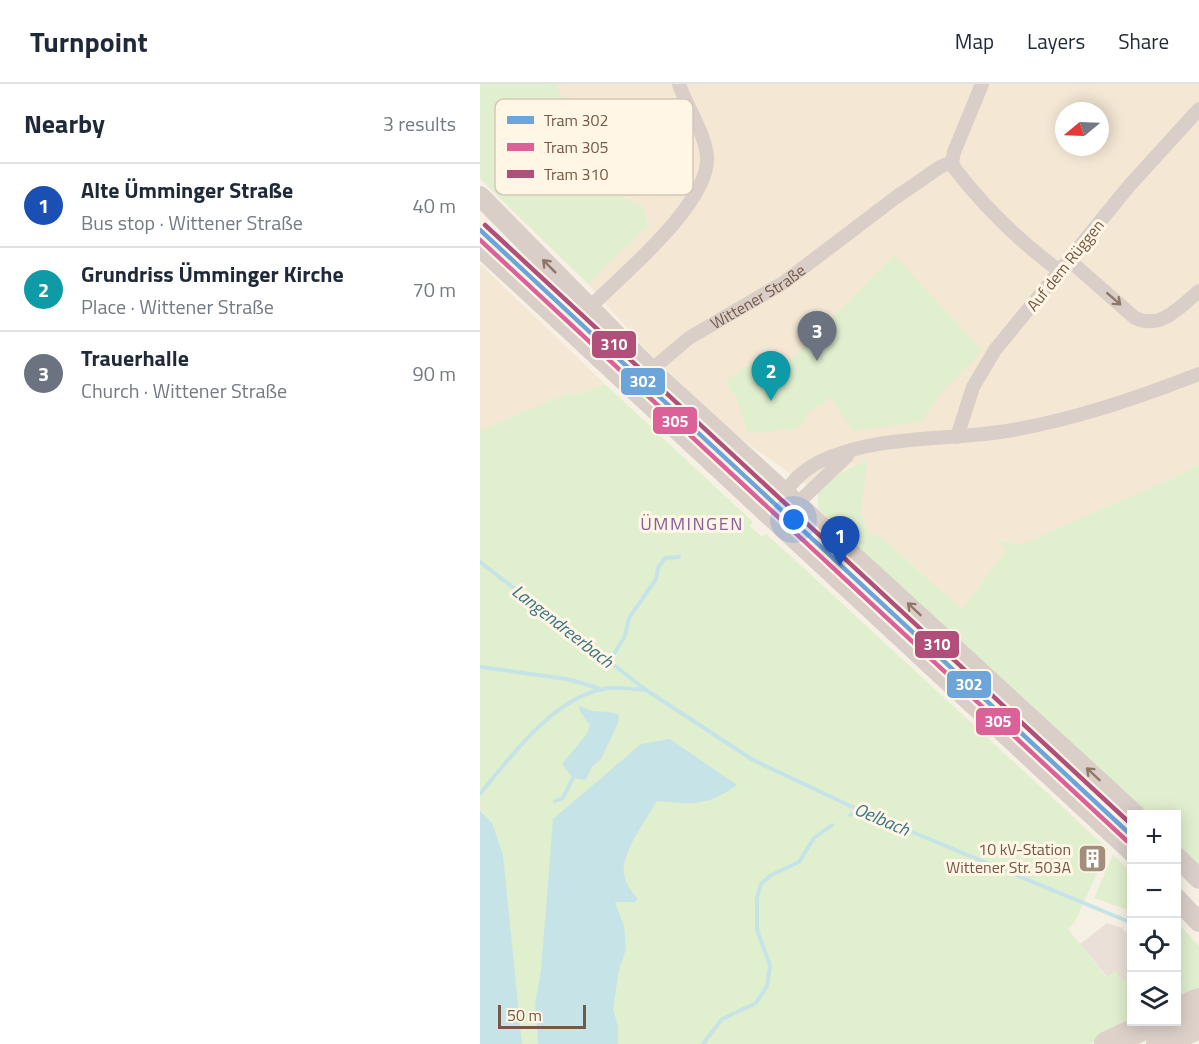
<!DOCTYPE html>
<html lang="en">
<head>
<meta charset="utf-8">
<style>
	:root { --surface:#fff; --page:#f2f2f3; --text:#1f2937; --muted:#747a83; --line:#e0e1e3; --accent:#1a73e8 }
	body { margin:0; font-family:"Titillium Web",sans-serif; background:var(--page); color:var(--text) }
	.controls { position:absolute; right:18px; bottom:18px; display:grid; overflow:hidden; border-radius:0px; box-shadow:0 3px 15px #0003 }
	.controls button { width:54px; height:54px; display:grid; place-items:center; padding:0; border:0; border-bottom:2px solid var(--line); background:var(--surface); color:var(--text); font:30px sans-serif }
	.compass { position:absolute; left:575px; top:18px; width:54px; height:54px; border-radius:50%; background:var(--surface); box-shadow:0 3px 15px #0003; rotate:251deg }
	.scale { position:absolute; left:18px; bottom:15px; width:88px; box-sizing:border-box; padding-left:6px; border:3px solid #765844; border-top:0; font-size:16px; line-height:21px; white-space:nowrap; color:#765844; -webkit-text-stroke:4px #fff6e6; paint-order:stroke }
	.you { position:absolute; left:314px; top:436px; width:21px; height:21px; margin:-15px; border:4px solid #fff; border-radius:50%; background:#1a73e8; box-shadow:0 0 0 9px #1a73e833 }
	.badge { display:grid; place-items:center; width:39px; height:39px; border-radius:50%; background:var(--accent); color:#fff; font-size:20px; font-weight:700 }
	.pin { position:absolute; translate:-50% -50px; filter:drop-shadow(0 2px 3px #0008) }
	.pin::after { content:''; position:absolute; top:32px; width:21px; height:18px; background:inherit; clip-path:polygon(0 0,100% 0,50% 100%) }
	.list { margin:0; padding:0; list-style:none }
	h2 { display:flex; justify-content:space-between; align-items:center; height:78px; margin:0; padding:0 24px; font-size:26px }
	h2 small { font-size:20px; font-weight:400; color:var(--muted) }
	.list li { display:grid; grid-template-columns:39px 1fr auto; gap:18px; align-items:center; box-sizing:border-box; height:84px; padding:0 24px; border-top:2px solid var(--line) }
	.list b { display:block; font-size:22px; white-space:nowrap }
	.list p { margin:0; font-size:20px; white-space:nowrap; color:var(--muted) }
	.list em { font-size:20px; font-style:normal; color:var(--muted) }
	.icon { flex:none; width:33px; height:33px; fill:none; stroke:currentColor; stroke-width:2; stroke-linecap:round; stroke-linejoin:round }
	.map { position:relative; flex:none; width:719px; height:960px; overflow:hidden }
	header { display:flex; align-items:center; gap:36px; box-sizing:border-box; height:84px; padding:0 30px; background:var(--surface); border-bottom:2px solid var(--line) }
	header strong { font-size:28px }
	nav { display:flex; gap:33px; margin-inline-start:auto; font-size:21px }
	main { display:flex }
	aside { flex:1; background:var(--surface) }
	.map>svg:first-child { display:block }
</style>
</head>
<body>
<header>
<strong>Turnpoint</strong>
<nav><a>Map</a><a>Layers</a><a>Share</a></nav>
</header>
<main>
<aside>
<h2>Nearby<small>3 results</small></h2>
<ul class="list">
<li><span class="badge" style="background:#1a4fb4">1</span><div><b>Alte Ümminger Straße</b><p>Bus stop · Wittener Straße</p></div><em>40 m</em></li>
<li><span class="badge" style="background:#0f9aa8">2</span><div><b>Grundriss Ümminger Kirche</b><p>Place · Wittener Straße</p></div><em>70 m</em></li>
<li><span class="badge" style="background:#6b7280">3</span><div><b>Trauerhalle</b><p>Church · Wittener Straße</p></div><em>90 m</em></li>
</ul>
</aside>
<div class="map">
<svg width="719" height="960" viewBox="0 0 719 960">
	<rect width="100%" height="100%" fill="#f7f1e5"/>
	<path fill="#f4e7d4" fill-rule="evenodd" d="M 77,0 L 719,0 L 719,380 L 693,394 L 539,461 L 516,455 L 527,465 L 482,525 L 404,456 L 388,448 L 381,429 L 388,376 L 370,382 L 350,396 L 338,409 L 253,349 L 172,272 L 108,200 L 168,141 L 163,123 L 109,95 ZM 584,27 L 620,27 L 620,63 L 584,63 Z
		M 0,180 L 125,300 L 97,311 L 88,309 L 0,346 Z"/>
	<path fill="#eae0d7" d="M 627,839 L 642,844 L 651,855 L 651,892 L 643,898 L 627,893 L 600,860 Z"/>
	<path fill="#e0efce" d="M 0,0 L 77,0 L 109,95 L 163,123 L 168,141 L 108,200 L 0,95 Z
		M 414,171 L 502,267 L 460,310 L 441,338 L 373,347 L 351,314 L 324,331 L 327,337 L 314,345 L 268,349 L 257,314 L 245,298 C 270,281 278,267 308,279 Z
		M 125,300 L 273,438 L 270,442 L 282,453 L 286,450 L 315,476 L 628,765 L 595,838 L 588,845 L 626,893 L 636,887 L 644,898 L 651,892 L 652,938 L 658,938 L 610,960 L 0,960 L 0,346 L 88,309 L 97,311 Z
		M 388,376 L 381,429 L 388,448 L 404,456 L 482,525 L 527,465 L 514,455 L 539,461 L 693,394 L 719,380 L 719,783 L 697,761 L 696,730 L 664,730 L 338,425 L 338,409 C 353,392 368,383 388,376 Z
		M 633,770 L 651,789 L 651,827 L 614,814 Z
		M 696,837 L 719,862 L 719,909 L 696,920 Z"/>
	<path fill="#c6e4e8" d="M 99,621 C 113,631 123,625 138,630 L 139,637 L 121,675 L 112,683 L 106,696 L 93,694 L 82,680 L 106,651 L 110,642 L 100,627 Z
		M 190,655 L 257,701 C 226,723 213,720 177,717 C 167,734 140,771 144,790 C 146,800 152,808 158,815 L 155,818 L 135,818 L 144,842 L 146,865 L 139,886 L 133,925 L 138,943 L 138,960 L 58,960 L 55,919 L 61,887 L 73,735 L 161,660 Z
		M 0,727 L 12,739 L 23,771 L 42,960 L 0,960 Z"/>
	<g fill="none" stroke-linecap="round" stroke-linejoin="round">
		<path stroke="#c6e4e8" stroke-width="4" d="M 0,478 L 166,606 L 273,676 L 379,726 L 652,839
			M 129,578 L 145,552 L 149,534 L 176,495 L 178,484 L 185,474 L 199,473
			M 1,583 L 87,595 L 118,604
			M 0,710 C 30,673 74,614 123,605 C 136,602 151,605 165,606
			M 75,717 L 83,714 L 93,694
			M 370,731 L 378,727
			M 649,849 L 652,848
			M 696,888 L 700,894
			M 223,960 L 242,935 L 276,919 L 287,902 L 290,881 L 277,846 L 277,814 L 281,800 L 291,791 L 319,778 L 334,754 L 352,741"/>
		<g stroke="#d9cfc8" stroke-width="14">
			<path d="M 502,0 L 474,68 L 472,78 L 475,85 C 506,125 540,158 581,188"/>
			<path d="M 590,177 L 655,234 C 681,246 700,223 719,207"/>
			<path d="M 110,223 C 141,192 230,119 227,73 C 225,48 207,24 199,0"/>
			<path id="s1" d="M 171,286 L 209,254 L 303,199 L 415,114 L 460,83 L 472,78"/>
			<path d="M 477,353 L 493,303 L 515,266 L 649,102 L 719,25"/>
			<path d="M 291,436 C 303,410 312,392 339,378 C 397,350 465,357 527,347 C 593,336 657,314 719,290"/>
			<path d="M 291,436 L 318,419 L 367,372"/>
		</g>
		<path stroke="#d9cfc8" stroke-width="20" d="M 0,112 L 171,286 L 655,730
			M 0,163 L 652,768
			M 696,772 L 719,795
			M 696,814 L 719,838"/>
		<path stroke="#ded1ca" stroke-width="26" d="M 696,927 L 719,917
			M 627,960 L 675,938
			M 679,960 L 719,942"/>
		<defs>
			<path id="tram-1" d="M 0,146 L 652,752"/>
			<path id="tram-2" d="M 0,156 L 647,757"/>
			<path id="tram-3" d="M 5,141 L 652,741"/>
		</defs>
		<use href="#tram-1" stroke="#fff6e6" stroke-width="9"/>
		<use href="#tram-2" stroke="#fff6e6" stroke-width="9"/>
		<use href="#tram-3" stroke="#fff6e6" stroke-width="9"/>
		<use href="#tram-1" stroke="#6ba5d9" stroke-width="4.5"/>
		<use href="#tram-2" stroke="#db6198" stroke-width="4.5"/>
		<use href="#tram-3" stroke="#b14e7a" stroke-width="4.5"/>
	</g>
	<defs><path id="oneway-shaft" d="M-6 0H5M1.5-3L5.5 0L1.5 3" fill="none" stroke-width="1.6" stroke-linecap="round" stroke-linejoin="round" transform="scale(1.5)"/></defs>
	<g stroke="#8f7665">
		<use href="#oneway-shaft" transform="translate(69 182) rotate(-135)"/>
		<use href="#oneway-shaft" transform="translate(634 215) rotate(41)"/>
		<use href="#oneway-shaft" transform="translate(434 525) rotate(-137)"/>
		<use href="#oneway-shaft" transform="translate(613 690) rotate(-137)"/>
	</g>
	<defs>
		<symbol id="building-square" viewBox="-11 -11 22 22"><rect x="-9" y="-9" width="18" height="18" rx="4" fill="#a38e7c" stroke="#fff6e6"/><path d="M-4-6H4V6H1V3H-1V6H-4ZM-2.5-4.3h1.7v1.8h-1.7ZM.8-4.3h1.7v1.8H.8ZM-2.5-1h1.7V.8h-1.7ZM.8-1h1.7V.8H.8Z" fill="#fff"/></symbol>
	</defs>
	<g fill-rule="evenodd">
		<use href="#building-square" x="596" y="758" width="33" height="33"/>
	</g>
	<g text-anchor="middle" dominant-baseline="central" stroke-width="6" stroke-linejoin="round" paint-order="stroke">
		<g font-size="16" fill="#765844" stroke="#fff6e6">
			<text transform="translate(585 181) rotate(-51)">Auf dem Rüggen</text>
			<text stroke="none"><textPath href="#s1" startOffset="130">Wittener Straße</textPath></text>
		</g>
		<g font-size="16" fill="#765844" stroke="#fff6e6" text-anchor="end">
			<text x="591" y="765">10 kV-Station<tspan x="591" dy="18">Wittener Str. 503A</tspan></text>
		</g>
		<g font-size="18" letter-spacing="1.5" fill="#895f9b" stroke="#fff6e6">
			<text x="212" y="439">ÜMMINGEN</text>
		</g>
		<g font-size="18" font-style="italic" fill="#397585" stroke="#fff6e6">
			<text transform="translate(83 542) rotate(38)">Langendreerbach</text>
			<text transform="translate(402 735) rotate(23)">Oelbach</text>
		</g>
	</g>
	<rect x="15" y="15" width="198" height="96" rx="9" fill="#fff6e6" stroke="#d6c7b5" stroke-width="1.5"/>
	<rect x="27" y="32" width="27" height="8" fill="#6ba5d9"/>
	<rect x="27" y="59" width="27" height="8" fill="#db6198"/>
	<rect x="27" y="86" width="27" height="8" fill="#b14e7a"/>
	<g font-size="16" fill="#765844">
		<text x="64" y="42">Tram 302</text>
		<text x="64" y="69">Tram 305</text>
		<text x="64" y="96">Tram 310</text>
	</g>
	<g stroke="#fff6e6" stroke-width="2">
		<rect x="111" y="246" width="46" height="29" rx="6" fill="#b14e7a"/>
		<rect x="140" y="283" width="46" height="29" rx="6" fill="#6ba5d9"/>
		<rect x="172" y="322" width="46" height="29" rx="6" fill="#db6198"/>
		<rect x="434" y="546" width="46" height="29" rx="6" fill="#b14e7a"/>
		<rect x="466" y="586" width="46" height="29" rx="6" fill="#6ba5d9"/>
		<rect x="495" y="623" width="46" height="29" rx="6" fill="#db6198"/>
	</g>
	<g font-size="16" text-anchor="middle" font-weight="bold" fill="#fff">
		<text x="134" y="266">310</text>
		<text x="163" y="303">302</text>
		<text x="195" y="343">305</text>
		<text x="457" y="566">310</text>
		<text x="489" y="606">302</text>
		<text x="518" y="643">305</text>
	</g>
</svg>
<div class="controls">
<button>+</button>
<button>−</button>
<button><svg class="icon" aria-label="locate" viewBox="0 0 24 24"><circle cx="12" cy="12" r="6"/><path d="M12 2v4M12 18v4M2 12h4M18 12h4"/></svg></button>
<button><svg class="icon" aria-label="layers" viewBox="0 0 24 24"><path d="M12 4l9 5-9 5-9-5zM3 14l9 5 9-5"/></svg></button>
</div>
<svg class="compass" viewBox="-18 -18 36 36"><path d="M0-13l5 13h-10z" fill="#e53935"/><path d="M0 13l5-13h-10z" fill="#747a83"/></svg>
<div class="scale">50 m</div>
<div class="you"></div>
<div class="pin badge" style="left:360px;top:482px;background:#1a4fb4">1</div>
<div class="pin badge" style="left:291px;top:317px;background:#0f9aa8">2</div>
<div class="pin badge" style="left:337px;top:277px;background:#6b7280">3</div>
</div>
</main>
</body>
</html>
